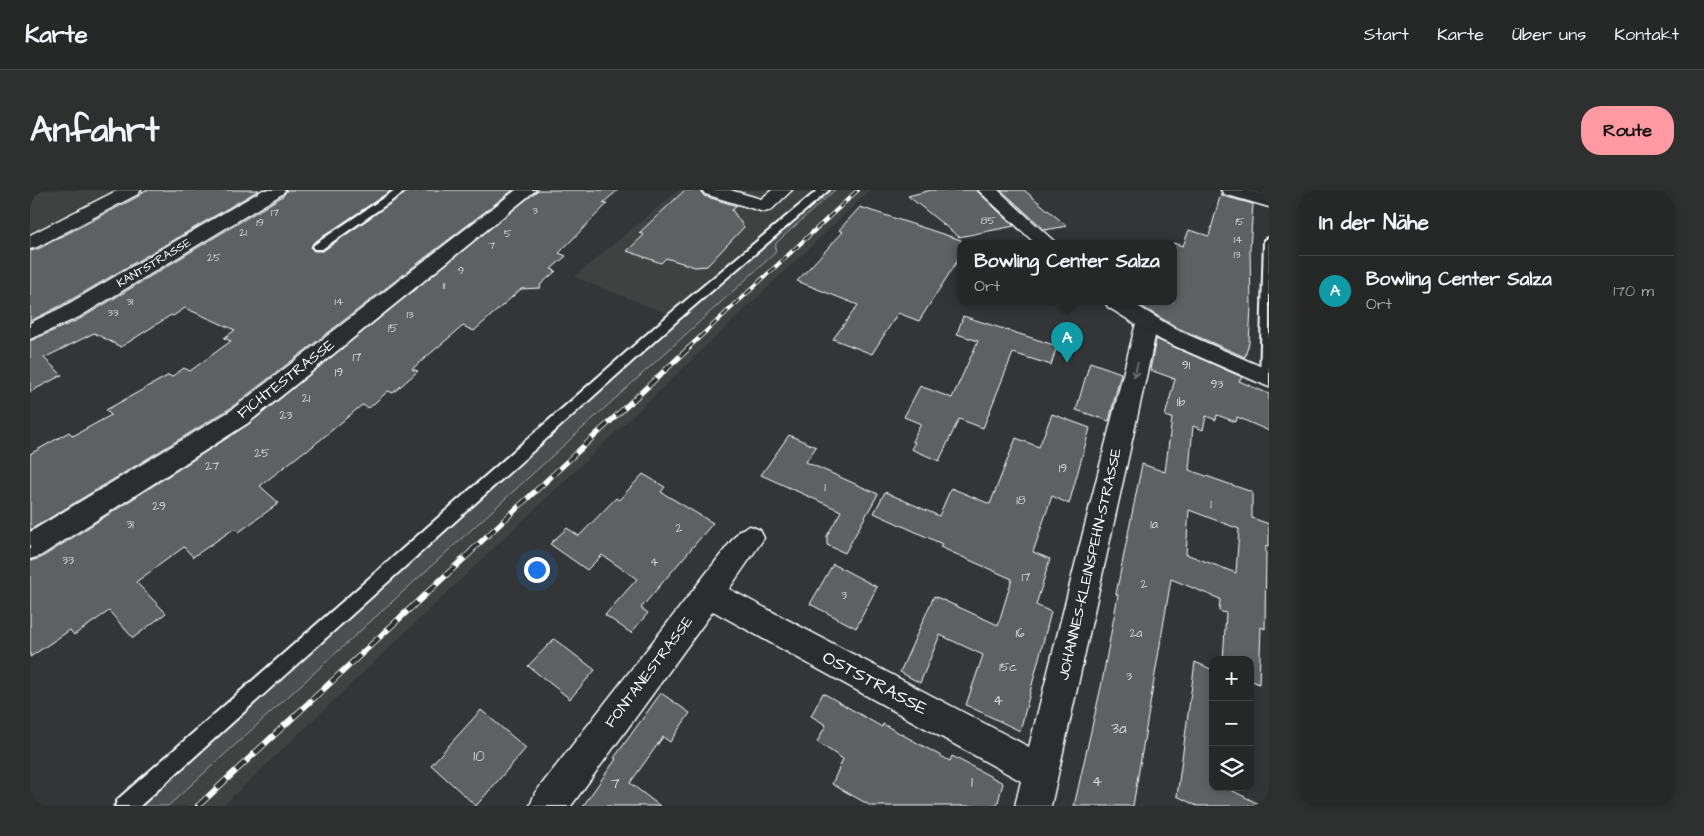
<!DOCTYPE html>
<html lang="de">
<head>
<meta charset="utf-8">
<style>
	:root { --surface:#262828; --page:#2e3030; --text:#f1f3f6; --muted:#a4a6a8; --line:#424445; --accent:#ff9aa2 }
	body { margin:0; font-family:"Architects Daughter",sans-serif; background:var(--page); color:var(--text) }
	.controls { position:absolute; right:15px; bottom:15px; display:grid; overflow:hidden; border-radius:10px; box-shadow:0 2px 8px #0003 }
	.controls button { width:45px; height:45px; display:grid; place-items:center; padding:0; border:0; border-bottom:1px solid var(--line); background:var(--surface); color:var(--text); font:25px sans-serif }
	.you { position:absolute; left:506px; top:379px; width:18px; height:18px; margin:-12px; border:4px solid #fff; border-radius:50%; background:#1a73e8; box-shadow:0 0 0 8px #1a73e833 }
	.badge { display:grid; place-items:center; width:32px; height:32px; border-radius:50%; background:var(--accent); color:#fff; font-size:16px; font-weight:700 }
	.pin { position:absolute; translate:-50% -41px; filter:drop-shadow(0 1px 2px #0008) }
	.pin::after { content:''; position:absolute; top:26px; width:18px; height:15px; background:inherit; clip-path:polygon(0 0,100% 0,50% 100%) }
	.popup { position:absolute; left:927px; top:50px; width:220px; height:65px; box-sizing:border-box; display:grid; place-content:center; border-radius:10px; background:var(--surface); filter:drop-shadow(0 1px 4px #0005); font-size:16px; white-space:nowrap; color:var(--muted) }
	.popup b { font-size:19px; color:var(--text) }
	.popup::after { content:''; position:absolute; left:50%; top:100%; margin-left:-10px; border:10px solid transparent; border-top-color:var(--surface) }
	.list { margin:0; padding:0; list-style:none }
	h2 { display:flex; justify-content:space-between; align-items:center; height:65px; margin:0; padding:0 20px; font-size:21px }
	h2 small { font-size:16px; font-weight:400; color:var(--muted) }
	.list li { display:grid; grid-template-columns:32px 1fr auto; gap:15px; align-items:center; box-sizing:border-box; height:70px; padding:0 20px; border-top:1px solid var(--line) }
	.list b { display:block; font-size:19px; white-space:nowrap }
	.list p { margin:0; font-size:16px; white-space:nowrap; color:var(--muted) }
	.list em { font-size:16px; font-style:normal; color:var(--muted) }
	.icon { flex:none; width:28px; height:28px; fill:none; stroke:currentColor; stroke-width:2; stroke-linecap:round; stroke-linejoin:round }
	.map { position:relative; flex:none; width:1239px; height:616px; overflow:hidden; border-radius:20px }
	header { display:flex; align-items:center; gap:30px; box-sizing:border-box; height:70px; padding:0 25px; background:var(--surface); border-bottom:1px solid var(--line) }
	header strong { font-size:24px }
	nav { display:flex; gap:28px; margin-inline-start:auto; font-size:18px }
	.intro { display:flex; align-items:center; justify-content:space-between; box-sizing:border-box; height:120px; padding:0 30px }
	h1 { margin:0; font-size:35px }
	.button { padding:12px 22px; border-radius:20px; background:var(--accent); color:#111; font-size:18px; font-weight:700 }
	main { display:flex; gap:30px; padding:0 30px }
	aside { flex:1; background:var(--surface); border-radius:20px; box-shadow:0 2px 8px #0003 }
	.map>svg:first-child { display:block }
</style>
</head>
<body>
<header>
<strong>Karte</strong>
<nav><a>Start</a><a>Karte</a><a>Über uns</a><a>Kontakt</a></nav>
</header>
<div class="intro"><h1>Anfahrt</h1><a class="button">Route</a></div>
<main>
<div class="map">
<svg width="1239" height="616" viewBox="0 0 1239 616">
	<rect width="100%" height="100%" fill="#333536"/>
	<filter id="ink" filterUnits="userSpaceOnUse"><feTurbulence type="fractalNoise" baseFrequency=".02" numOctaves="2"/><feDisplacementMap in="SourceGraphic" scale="10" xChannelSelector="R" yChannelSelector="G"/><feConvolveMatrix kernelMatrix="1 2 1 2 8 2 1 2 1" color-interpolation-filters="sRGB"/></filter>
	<g filter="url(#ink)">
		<path fill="#404243" d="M 0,0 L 92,0 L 0,47 Z
			M 649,0 L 792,0 L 641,125 L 544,87 Z
			M 805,0 L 840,0 L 193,616 L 138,616 L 745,63 L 746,53 Z"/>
		<path fill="#4c4f50" stroke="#a6a7a8" d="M 792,0 L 805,0 L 746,53 L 745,63 L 138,616 L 82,616 L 481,268 Z"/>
		<path fill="#5f6162" stroke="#fff" fill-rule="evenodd" d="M 115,0 L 229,0 L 32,115 L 0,131 L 0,61 L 8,59 L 109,6 Z
			M 257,0 L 362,0 L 283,53 L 281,58 L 284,61 L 293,61 L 379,0 L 483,0 L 199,219 L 0,340 L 0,264 L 39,242 L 43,246 L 81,225 L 76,220 L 139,185 L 141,187 L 154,178 L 160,181 L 201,151 L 194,148 L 205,140 L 155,118 L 143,126 L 141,125 L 91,157 L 64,143 L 14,168 L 32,185 L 0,202 L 0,151 L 50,129 L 253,6 Z
			M 508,0 L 588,0 L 573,13 L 577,14 L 529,63 L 536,66 L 521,79 L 526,81 L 511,94 L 510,98 L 491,99 L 444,141 L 433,136 L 382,179 L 388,181 L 363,203 L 358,201 L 339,218 L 332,215 L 277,261 L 276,260 L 230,296 L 249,313 L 209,342 L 205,338 L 163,367 L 154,357 L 106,392 L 136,423 L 103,448 L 79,421 L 44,445 L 40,440 L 0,467 L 0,371 L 11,368 L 219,234 Z
			M 655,0 L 670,0 L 674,6 L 707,16 L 702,20 L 714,37 L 677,76 L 665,77 L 636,68 L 631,73 L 597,61 L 614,45 L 609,43 Z
			M 901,0 L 946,0 L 984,36 L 929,47 L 878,6 Z
			M 971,0 L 994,0 L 1037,36 L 1015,40 Z
			M 1191,3 L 1193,6 L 1223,14 L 1220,59 L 1221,117 L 1219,153 L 1215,167 L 1148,138 L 1104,112 L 1143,112 L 1143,53 L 1153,56 L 1159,40 L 1179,46 Z
			M 830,17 L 931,50 L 931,65 L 889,131 L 868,123 L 842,164 L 803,149 L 828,115 L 767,91 L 813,42 L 809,40 Z
			M 933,126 L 1027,156 L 1021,175 L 983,163 L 953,238 L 929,229 L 909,271 L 881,259 L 885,252 L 882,251 L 891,234 L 874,227 L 890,196 L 922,208 L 948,151 L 927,144 Z
			M 1126,149 L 1212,187 L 1209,191 L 1239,204 L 1239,241 L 1207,227 L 1206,232 L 1187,225 L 1186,230 L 1176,226 L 1173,240 L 1163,236 L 1159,280 L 1222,302 L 1222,328 L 1239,334 L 1239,356 L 1236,355 L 1235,439 L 1231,437 L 1229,494 L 1220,490 L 1220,470 L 1193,470 L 1196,423 L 1189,421 L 1190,409 L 1141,389 L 1103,616 L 1044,616 L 1071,497 L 1088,405 L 1086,404 L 1112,274 L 1135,282 L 1142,228 L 1135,226 L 1145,189 L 1120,180 ZM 1159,320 L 1209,339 L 1206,383 L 1156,364 Z
			M 1060,172 L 1091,183 L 1079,231 L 1046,220 Z
			M 1022,224 L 1060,238 L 1039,314 L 1022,306 L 1003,362 L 1020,369 L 1006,415 L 1021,422 L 990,541 L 936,515 L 953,465 L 910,445 L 890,493 L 870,482 L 904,406 L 968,435 L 982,389 L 910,357 L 912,354 L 844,323 L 855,302 L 909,326 L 921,298 L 960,314 L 986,248 L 1009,257 Z
			M 759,245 L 786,257 L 776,272 L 848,304 L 815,363 L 797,355 L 797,346 L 811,321 L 731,285 Z
			M 613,284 L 635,297 L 631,302 L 683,333 L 611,418 L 618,423 L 601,443 L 575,425 L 607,389 L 572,365 L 557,380 L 520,354 L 537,338 L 549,346 L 586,308 L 589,310 Z
			M 803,374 L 847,397 L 826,438 L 780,414 Z
			M 524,449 L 565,480 L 540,509 L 498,476 Z
			M 1165,472 L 1183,480 L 1183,597 L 1195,597 L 1233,616 L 1167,616 L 1147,606 Z
			M 631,503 L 660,523 L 640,552 L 633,547 L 600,593 L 630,616 L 553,616 L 586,569 L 584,568 Z
			M 793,503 L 852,537 L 853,534 L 920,571 L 922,566 L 973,593 L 967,616 L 841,616 L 802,594 L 813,569 L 787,552 L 796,535 L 781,526 Z
			M 451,520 L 496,558 L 446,616 L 401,575 Z"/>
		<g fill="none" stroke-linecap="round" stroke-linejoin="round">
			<defs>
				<path id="service" d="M 365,0 L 377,0 L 292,59 L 284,59 L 283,57 L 284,55 Z
					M 788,0 L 799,0 L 649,129 L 110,616 L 85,616 L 88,609 L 641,123 Z
					M 1239,47 L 1239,192 L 1231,191 L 1230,188 L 1234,50 Z"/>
				<path id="minor" d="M 88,0 L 111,0 L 108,4 L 7,57 L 0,59 L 0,45 Z
					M 233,0 L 255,0 L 252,4 L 49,127 L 0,149 L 0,133 L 33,117 Z
					M 486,0 L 506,0 L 218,233 L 10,366 L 0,369 L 0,342 L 200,221 Z
					M 672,0 L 700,0 L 731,9 L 742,0 L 762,0 L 741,20 L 734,22 L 675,4 Z
					M 1191,0 L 1220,0 L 1239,5 L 1239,17 L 1194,4 Z
					M 1117,126 L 1125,128 L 1128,133 L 1021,616 L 985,616 L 991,591 L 683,421 L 541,616 L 500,616 L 505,603 L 710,340 L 720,336 L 730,340 L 734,348 L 699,399 L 999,557 L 1106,133 L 1109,128 Z"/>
				<path id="tertiary" d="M 948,0 L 968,0 L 1027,54 L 1006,54 Z
					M 1075,112 L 1101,112 L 1147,140 L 1239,180 L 1239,197 L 1131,150 L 1078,117 Z"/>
			</defs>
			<use href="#service" stroke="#fff" stroke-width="4"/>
			<use href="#minor" stroke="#fff" stroke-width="3"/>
			<use href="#tertiary" stroke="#fff" stroke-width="3"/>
			<use href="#service" fill="#2a2d2e" fill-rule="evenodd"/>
			<use href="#minor" fill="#2a2d2e" fill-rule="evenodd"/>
			<use href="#tertiary" fill="#2a2d2e" fill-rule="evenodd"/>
			<defs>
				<path id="rail-far2" d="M 657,159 L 828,0"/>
				<path id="rail-far1" d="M 441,361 L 659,158"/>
				<path id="rail" d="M 168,616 L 443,360"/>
			</defs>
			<use href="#rail-far2" stroke="#fff" stroke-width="4"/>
			<use href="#rail-far1" stroke="#fff" stroke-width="5.5"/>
			<use href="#rail" stroke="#fff" stroke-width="6"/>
			<use href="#rail-far2" stroke="#2a2d2e" stroke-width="2.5" stroke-dasharray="8" stroke-linecap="butt"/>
			<use href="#rail-far1" stroke="#2a2d2e" stroke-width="4" stroke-dasharray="11" stroke-linecap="butt"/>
			<use href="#rail" stroke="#2a2d2e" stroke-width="4.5" stroke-dasharray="13" stroke-linecap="butt"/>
		</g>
		<defs><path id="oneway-shaft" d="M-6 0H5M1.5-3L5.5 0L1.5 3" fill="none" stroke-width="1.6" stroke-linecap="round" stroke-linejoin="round" transform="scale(1.25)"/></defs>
		<use stroke="#6a6c6d" href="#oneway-shaft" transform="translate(1106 180) rotate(103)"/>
	</g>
	<g text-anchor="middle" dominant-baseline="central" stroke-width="4" stroke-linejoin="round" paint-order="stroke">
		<g font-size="11" fill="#d7d8d8">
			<text x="505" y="20">3</text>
			<text x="245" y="22">17</text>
			<text x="958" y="30">85</text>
			<text x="1210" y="31">15</text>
			<text x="230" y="32">19</text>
			<text x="213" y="42">21</text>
			<text x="478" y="43">5</text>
			<text x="1208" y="49">14</text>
			<text x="462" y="55">7</text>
			<text x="1207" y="64">13</text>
			<text x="184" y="67">25</text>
			<text x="431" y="80">9</text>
			<text x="414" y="95">11</text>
			<text x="100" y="111">31</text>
			<text x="309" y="111">14</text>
			<text x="83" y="122">33</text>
			<text x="380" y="124">13</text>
		</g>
		<g font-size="12" fill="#fff" stroke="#2a2d2e">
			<text transform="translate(124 73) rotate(-31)">KANTSTRASSE</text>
		</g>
		<g font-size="12" fill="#d7d8d8">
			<text x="363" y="138">15</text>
			<text x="327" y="167">17</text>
			<text x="1156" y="175">91</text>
			<text x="309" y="182">19</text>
			<text x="1187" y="194">93</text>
			<text x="276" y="208">21</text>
			<text x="1151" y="212">1b</text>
			<text x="256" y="225">23</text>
			<text x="232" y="263">25</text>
			<text x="182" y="276">27</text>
			<text x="1033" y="278">19</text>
			<text x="795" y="297">1</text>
			<text x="991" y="310">18</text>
			<text x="1181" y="314">1</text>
			<text x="129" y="316">29</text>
			<text x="100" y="334">31</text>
			<text x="1124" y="334">1a</text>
			<text x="649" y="338">2</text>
			<text x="38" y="370">33</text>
			<text x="624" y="372">4</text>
			<text x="996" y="387">17</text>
			<text x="1114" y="394">2</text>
			<text x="814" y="405">3</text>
			<text x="990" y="443">16</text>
			<text x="1106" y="443">2a</text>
			<text x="978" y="477">15c</text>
			<text x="1099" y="486">3</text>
		</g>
		<g font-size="15" fill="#fff" stroke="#2a2d2e">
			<text transform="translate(256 189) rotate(-38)">FICHTESTRASSE</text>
			<text transform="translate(1060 374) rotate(-77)">JOHANNES-KLEINSPEHN-STRASSE</text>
			<text transform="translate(619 482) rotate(-53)">FONTANESTRASSE</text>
		</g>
		<g font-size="15" fill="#d7d8d8">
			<text x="968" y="510">4</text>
			<text x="1089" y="538">3a</text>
			<text x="449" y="566">10</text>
			<text x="1067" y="591">4</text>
			<text x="942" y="592">1</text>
			<text x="585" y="593">7</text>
		</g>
		<g font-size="18" fill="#fff" stroke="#2a2d2e">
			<text transform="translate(845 493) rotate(28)">OSTSTRASSE</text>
		</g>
	</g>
</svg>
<div class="controls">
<button>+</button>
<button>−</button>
<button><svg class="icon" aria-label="layers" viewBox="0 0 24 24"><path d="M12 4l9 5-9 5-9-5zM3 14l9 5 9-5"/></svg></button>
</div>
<div class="you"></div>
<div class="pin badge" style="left:1037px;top:173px;background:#0f9aa8">A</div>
<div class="popup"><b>Bowling Center Salza</b>Ort</div>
</div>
<aside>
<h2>In der Nähe<small></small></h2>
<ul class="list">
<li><span class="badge" style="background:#0f9aa8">A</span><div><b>Bowling Center Salza</b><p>Ort</p></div><em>170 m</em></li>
</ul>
</aside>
</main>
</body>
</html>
